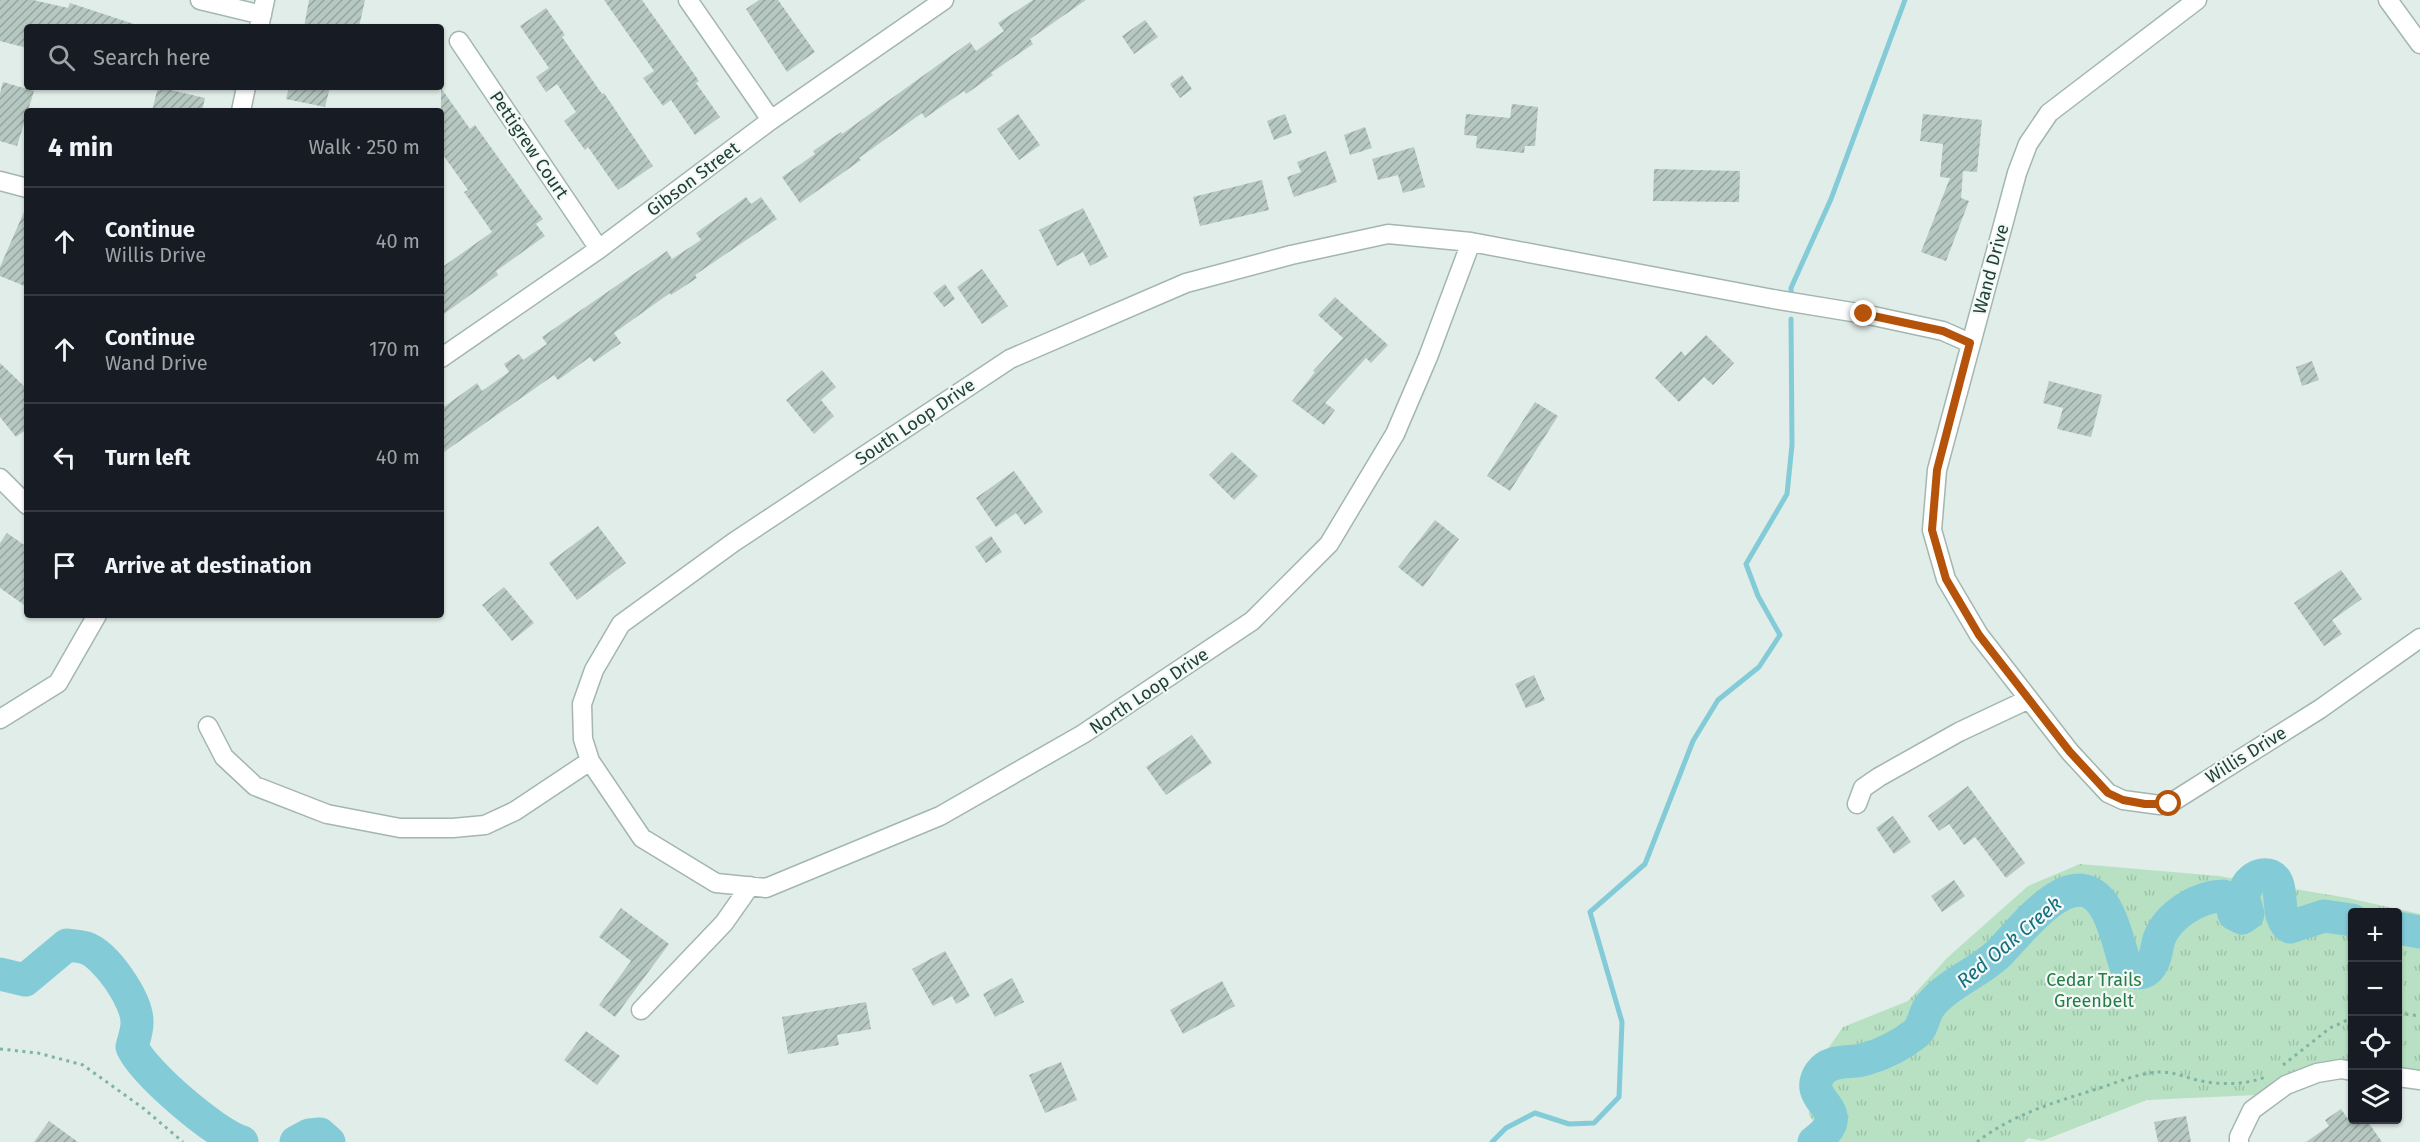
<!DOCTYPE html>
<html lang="en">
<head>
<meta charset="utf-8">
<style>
	:root { --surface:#171b24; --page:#242831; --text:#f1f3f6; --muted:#9ea1a6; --line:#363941 }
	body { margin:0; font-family:"Fira Sans",sans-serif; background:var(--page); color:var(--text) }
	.controls { position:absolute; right:18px; bottom:18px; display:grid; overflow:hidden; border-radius:6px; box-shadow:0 2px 4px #0004 }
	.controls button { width:54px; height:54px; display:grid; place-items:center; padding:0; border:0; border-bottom:2px solid var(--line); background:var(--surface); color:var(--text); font:30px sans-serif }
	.stop { position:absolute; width:18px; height:18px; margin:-14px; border:4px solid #b45309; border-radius:50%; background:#fff }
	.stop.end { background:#b45309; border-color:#fff; box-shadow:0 2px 6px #0008 }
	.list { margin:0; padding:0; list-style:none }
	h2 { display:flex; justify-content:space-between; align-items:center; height:78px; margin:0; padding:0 24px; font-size:26px }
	h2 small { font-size:20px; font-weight:400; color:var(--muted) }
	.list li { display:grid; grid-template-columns:39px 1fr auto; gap:18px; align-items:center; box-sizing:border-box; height:108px; padding:0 24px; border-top:2px solid var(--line) }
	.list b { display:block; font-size:22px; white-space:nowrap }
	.list p { margin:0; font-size:20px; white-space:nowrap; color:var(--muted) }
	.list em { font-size:20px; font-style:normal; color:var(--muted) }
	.icon { flex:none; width:33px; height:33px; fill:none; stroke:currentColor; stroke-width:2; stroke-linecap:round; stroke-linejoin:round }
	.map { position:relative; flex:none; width:2420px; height:1142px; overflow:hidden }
	.search { position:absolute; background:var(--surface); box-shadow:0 2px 4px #0004; left:24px; top:24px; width:420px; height:66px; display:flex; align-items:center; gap:15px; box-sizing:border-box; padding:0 21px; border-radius:6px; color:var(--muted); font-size:22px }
	.panel { position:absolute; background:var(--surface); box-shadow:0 2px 4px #0004; left:24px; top:108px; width:420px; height:510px; border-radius:6px }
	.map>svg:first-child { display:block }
</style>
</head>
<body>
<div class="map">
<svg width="2420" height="1142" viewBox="0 0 2420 1142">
	<defs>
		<pattern id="park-tufts" width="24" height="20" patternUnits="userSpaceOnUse" patternTransform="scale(1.5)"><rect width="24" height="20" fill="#b8e1c3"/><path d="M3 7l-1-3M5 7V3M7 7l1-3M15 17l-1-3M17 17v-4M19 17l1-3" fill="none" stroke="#9ec2a8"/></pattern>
		<pattern id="building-hatch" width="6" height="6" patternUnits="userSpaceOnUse" patternTransform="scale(1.5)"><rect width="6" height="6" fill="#b6c8c1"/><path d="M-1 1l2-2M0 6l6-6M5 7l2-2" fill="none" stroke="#94a49e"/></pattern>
	</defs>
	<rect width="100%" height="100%" fill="#e1ede8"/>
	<path fill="url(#park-tufts)" d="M 2080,864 L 2219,876 L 2348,898 L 2420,914 L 2420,1070 L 2398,1067 L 2398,912 L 2352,912 L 2352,1063 L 2337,1061 L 2301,1069 L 2257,1095 L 2147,1100 L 2042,1141 L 2028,1138 L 2024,1142 L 1829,1142 L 1809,1115 L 1809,1076 L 1843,1027 L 1908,1001 L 1947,958 L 2028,886 Z"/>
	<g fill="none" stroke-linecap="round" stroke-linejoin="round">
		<path stroke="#84cbd8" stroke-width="5" d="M 1791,297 L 1791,288 L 1831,199 L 1905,0
			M 1492,1142 L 1506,1128 L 1535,1113 L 1569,1124 L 1594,1123 L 1619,1097 L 1622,1022 L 1590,912 L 1645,864 L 1693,741 L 1718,700 L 1759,667 L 1780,635 L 1758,596 L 1746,564 L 1787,494 L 1792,445 L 1791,319"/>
		<path stroke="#84cbd8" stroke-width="33" d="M 2398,928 L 2420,932
			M 0,974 L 25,980 L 67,945 C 73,946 80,946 86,948 C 106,955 138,1001 137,1023 C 137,1031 134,1039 132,1047 C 144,1073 214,1133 242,1142
			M 296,1142 L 309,1135 L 320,1134 L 329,1142
			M 1814,1142 C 1859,1109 1800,1103 1820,1073 C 1831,1058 1851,1064 1866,1059 C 1883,1054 1901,1045 1915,1034 C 1924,1027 1923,1015 1930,1006 C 1947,984 1978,973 1998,954 C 2021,932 2076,853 2107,911 C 2116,928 2120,949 2126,967 C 2131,973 2140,975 2147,970 C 2156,963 2156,949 2159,939 C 2168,915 2199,896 2223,896 L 2232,905 L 2234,914 L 2242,918 L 2248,914 C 2247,908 2243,901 2244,895 C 2245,883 2258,871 2271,876 C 2286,883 2274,918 2290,927 L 2324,916 L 2352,920"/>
	</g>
	<path fill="url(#building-hatch)" d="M 0,0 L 33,0 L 68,8 L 70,3 L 134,24 L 134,27 L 27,27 L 27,48 L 0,41 Z
		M 309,0 L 365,0 L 359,27 L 304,27 Z
		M 604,0 L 642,0 L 699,81 L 696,83 L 720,117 L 695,135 L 671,100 L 663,106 L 643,78 L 654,71 Z
		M 759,0 L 778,0 L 815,52 L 787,72 L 746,9 Z
		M 1033,0 L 1086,0 L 1030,39 L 1033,44 L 991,73 L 993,75 L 966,94 L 964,91 L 925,118 L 922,113 L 859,158 L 861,160 L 800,203 L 782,177 L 815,154 L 813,151 L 841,132 L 842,134 L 970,42 L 976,51 L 1004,31 L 998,23 Z
		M 546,8 L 565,35 L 562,37 L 602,94 L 604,93 L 653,166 L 618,190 L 588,147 L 585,150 L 564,121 L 576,112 L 557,84 L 546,92 L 536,77 L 549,68 L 520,26 Z
		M 1145,20 L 1158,37 L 1134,54 L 1122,36 Z
		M 1182,75 L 1192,89 L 1180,98 L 1170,84 Z
		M 3,82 L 34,91 L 17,146 L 0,141 L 0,93 Z
		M 158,87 L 205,98 L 202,111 L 152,111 Z
		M 289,87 L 330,87 L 325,107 L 286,99 Z
		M 441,88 L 470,129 L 475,125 L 533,206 L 543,219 L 536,224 L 545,236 L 496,271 L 498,275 L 441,316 L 441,268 L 492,232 L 464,192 L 468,190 L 441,152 Z
		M 1512,104 L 1538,107 L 1535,146 L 1525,146 L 1524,153 L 1476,148 L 1477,136 L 1464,135 L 1466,114 L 1510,118 Z
		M 1018,114 L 1040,145 L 1019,160 L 997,129 Z
		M 1285,114 L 1292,133 L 1274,140 L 1267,121 Z
		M 1923,114 L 1982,120 L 1977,172 L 1963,171 L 1961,198 L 1969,201 L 1946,261 L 1921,252 L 1950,178 L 1940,177 L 1943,144 L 1920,141 Z
		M 1365,127 L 1372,148 L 1350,155 L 1344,135 Z
		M 1414,147 L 1425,187 L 1403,193 L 1398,175 L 1378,180 L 1372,159 Z
		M 1326,151 L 1337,182 L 1294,197 L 1287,177 L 1301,172 L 1297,162 Z
		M 1654,169 L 1740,171 L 1739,202 L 1653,201 Z
		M 1262,180 L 1269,210 L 1200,226 L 1193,197 Z
		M 746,197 L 751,204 L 761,197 L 777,219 L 695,275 L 697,278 L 671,295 L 670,293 L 614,333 L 621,343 L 594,362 L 590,357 L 558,380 L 554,375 L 441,454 L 441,409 L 477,383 L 482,391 L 509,372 L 504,364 L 519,354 L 523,360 L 547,344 L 542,337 L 667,251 L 672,259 L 701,240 L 696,233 Z
		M 27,205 L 27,287 L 0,276 L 0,267 Z
		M 1083,208 L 1108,257 L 1090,266 L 1083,252 L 1057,266 L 1039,230 Z
		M 982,269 L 1008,306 L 982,324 L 957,287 Z
		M 945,284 L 955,299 L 944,307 L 933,293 Z
		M 1335,297 L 1388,345 L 1371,363 L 1366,358 L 1325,403 L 1335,410 L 1324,425 L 1292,401 L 1315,372 L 1313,371 L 1343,338 L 1318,315 Z
		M 1706,335 L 1734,363 L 1713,385 L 1704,377 L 1679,402 L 1655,378 L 1681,351 L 1685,356 Z
		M 2312,361 L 2319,380 L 2302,386 L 2296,367 Z
		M 0,363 L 27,389 L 27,429 L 16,437 L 0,417 Z
		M 822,370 L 836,387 L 821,400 L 834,416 L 814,434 L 786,400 Z
		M 2049,381 L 2102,395 L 2091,437 L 2057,429 L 2063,408 L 2043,403 Z
		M 1535,402 L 1558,416 L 1510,491 L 1487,476 Z
		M 1232,452 L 1258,476 L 1234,500 L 1209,475 Z
		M 1014,471 L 1043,512 L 1025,525 L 1016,513 L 996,527 L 976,498 Z
		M 1435,520 L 1459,539 L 1423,587 L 1398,567 Z
		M 598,526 L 626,563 L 577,600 L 549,563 Z
		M 7,533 L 27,547 L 27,607 L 0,588 L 0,543 Z
		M 991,536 L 1002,552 L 986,563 L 975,547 Z
		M 2341,570 L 2362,599 L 2332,620 L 2342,634 L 2324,646 L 2294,603 Z
		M 504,587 L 534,623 L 512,641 L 482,605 Z
		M 1534,675 L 1545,700 L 1526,708 L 1515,684 Z
		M 1192,735 L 1212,763 L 1166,795 L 1146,767 Z
		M 1968,786 L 2025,863 L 2006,878 L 1975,837 L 1964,845 L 1949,824 L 1939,831 L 1928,816 Z
		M 1893,816 L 1911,842 L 1894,854 L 1876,828 Z
		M 1954,880 L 1965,896 L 1942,912 L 1931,896 Z
		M 621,908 L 669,944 L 615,1017 L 599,1005 L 631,961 L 599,937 Z
		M 945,951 L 970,996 L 956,1004 L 952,996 L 933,1006 L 912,969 Z
		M 1012,978 L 1024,1002 L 995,1017 L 983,994 Z
		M 1222,981 L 1235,1006 L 1183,1034 L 1170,1010 Z
		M 866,1002 L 871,1029 L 837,1035 L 839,1045 L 788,1054 L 782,1017 Z
		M 586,1031 L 620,1056 L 597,1085 L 564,1060 Z
		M 1061,1062 L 1077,1100 L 1045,1113 L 1029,1075 Z
		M 2341,1109 L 2348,1119 L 2366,1119 L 2382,1142 L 2306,1142 L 2329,1126 L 2325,1120 Z
		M 2186,1116 L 2191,1142 L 2158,1142 L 2154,1122 Z
		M 49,1121 L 78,1142 L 34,1142 Z"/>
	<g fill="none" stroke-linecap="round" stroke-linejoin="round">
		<defs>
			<path id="minor" d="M 200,0 L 262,15
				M 688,0 L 771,120
				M 2197,0 L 2049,113 L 2028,144 L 2017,173 L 1937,470 L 1932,530 L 1946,579 L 1979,635 L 2070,752 L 2108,793 L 2123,800 L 2160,805 L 2169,804 L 2320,709 L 2420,638
				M 2388,0 L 2420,44
				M 259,27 L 265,0
				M 459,41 L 599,249
				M 241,111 L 246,87
				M 0,181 L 27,188
				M 1471,242 L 1428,357 L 1395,434 L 1329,544 L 1252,621 L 1083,734 L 940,816 L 766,888 L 716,883 L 642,838 L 590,761 L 583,739 L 582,704 L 594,670 L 621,624 L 734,542 L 1010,359 L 1186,283 L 1291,255 L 1388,234 L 1471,242 L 1773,299 L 1864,314 L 1943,331 L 1970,343
				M 441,358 L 599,249 L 771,120 L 944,0
				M 0,478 L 27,505
				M 0,719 L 58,683 L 97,615
				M 208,726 L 224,757 L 255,786 L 327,814 L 400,828 L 453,828 L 485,825 L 515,811 L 590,761
				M 1857,804 L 1863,788 L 1879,777 L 1959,732 L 2029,699
				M 641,1010 L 724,923 L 750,886
				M 2398,1077 L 2420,1080
				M 2239,1142 L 2239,1137 L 2252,1110 L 2286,1085 L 2317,1073 L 2341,1069 L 2352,1071"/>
		</defs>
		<use href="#minor" stroke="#a3b6af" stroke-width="21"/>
		<path stroke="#7fb4a3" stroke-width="3" stroke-dasharray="3 4.5" stroke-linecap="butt" d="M 2398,1013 L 2420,1016
			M 0,1049 L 38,1053 L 83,1065 L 143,1108 L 183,1142
			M 2283,1065 L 2330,1028 L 2352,1018
			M 1977,1142 C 2014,1113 2059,1101 2103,1087 C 2121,1081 2142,1072 2161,1072 C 2175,1072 2187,1078 2201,1081 C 2222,1085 2245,1085 2265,1077"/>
		<use href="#minor" stroke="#fff" stroke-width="18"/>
	</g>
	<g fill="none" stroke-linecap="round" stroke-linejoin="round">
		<path stroke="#b45309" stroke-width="8" d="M 1864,314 L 1943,331 L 1970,343 L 1937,470 L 1932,530 L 1946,579 L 1979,635 L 2070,752 L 2108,793 L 2123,800 L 2145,804 L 2169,804"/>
	</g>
	<g text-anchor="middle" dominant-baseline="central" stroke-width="4.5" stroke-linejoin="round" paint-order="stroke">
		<g font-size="18" fill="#204037" stroke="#f2f9f6">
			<text transform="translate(529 145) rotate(56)">Pettigrew Court</text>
			<text transform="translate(693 179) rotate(-37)">Gibson Street</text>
			<text transform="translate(1991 269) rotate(-75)">Wand Drive</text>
			<text transform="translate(915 422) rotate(-34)">South Loop Drive</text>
			<text transform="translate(1149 691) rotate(-34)">North Loop Drive</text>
			<text transform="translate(2246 755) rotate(-32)">Willis Drive</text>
		</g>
		<g font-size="18" fill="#267b47" stroke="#f2f9f6">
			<text x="2094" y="980">Cedar Trails<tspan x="2094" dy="21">Greenbelt</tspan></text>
		</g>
		<g font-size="20" font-style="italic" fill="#137082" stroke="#f2f9f6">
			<text transform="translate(2009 942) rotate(-40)">Red Oak Creek</text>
		</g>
	</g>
</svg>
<div class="controls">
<button>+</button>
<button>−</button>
<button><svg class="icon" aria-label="locate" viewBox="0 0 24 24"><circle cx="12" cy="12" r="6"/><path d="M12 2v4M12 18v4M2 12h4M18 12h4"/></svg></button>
<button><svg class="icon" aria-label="layers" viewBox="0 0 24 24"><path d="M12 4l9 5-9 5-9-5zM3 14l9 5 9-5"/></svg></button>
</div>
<div class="stop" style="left:2169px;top:804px"></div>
<div class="stop end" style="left:1864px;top:314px"></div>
<div class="search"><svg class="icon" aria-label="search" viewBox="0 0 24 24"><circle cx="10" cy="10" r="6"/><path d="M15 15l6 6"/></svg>Search here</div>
<section class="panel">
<h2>4 min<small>Walk · 250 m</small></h2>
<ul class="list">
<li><svg class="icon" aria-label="ahead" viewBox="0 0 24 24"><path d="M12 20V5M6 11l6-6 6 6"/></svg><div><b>Continue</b><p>Willis Drive</p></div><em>40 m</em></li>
<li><svg class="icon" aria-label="ahead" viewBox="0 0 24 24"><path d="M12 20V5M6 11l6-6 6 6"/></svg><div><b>Continue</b><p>Wand Drive</p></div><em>170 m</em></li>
<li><svg class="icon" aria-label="left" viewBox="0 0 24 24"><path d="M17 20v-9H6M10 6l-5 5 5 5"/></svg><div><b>Turn left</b></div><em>40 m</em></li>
<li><svg class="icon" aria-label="arrive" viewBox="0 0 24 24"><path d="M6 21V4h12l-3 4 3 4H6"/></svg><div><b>Arrive at destination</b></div></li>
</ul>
</section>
</div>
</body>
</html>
